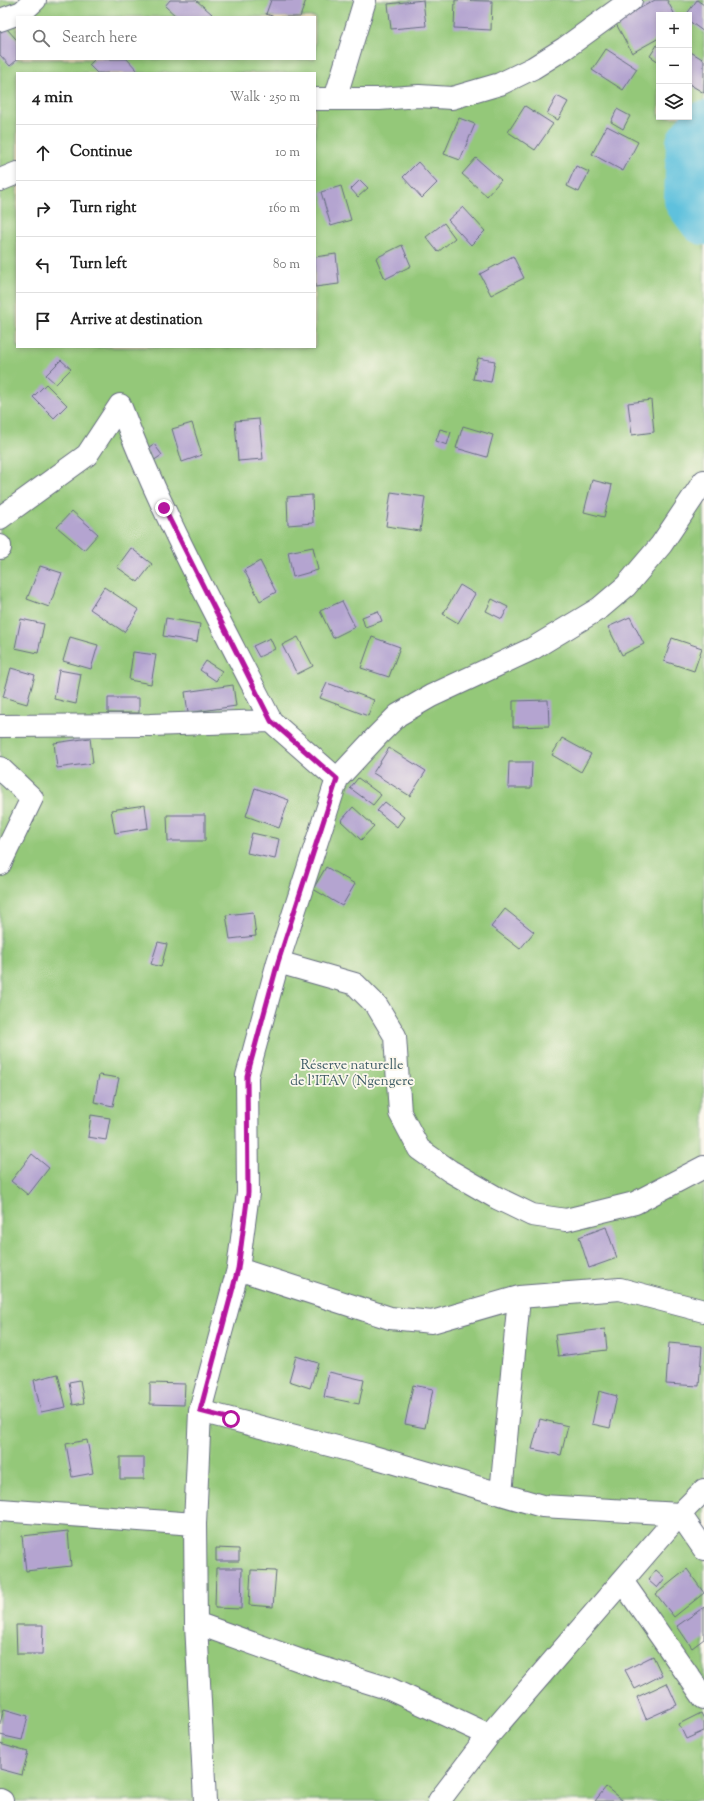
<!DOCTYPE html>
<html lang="en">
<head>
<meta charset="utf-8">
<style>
	:root { --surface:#fff; --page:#f2f2f2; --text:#222; --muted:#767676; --line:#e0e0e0 }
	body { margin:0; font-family:"Sorts Mill Goudy",serif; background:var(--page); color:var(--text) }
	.controls { position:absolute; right:12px; top:12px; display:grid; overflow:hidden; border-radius:0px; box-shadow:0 2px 6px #0003 }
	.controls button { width:36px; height:36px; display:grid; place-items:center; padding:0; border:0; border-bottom:1px solid var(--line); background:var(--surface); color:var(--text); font:20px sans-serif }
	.stop { position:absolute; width:12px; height:12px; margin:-9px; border:3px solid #b5179e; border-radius:50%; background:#fff }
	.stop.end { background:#b5179e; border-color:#fff; box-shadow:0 1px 4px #0008 }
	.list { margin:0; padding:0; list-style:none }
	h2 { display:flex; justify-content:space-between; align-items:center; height:52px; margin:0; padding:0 16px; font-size:17px }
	h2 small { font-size:13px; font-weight:400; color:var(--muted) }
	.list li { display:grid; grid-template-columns:26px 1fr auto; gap:12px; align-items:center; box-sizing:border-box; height:56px; padding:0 16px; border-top:1px solid var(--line) }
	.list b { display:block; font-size:15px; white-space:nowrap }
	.list em { font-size:13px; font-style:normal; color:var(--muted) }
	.icon { flex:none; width:22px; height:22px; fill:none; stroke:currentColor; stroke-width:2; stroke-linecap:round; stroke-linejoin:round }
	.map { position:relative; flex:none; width:704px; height:1801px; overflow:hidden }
	.search { position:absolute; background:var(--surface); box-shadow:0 2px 6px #0003; left:16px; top:16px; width:300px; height:44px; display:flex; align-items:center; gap:10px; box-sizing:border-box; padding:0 14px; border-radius:0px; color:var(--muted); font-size:15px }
	.panel { position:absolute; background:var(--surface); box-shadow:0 2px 6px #0003; left:16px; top:72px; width:300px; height:276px; border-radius:0px }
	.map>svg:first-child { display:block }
</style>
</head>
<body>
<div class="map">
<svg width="704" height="1801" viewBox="0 0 704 1801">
	<rect width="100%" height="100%" fill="#fbf7ec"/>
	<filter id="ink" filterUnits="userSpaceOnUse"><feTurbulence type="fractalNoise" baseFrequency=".025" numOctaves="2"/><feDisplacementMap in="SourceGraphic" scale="8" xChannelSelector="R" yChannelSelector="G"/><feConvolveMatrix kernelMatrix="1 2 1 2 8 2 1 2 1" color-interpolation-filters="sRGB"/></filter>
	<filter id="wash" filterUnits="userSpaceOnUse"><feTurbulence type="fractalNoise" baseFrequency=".012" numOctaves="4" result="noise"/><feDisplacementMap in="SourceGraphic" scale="16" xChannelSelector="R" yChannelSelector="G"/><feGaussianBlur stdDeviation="0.9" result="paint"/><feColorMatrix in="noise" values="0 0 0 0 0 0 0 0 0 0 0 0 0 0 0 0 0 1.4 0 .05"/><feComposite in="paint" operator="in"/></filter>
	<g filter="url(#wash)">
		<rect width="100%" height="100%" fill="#efdebd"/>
		<path fill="#94c879" stroke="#587c6c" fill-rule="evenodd" d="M 0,0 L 704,0 L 704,1801 L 0,1801 ZM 659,15 L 689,15 L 689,117 L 659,117 ZM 17,17 L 315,17 L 315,59 L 17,59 ZM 17,73 L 315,73 L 315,347 L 17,347 Z"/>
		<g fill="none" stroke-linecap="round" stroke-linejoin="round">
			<path stroke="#5fc1dd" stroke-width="50" d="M 704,126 L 691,143 L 689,200 L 704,220"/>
		</g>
		<g id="blocks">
			<path fill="#b4a4d0" d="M 170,0 L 196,0 L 212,14 L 209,17 L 177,17 L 165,6 Z
				M 271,0 L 306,0 L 300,17 L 275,17 L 266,14 Z
				M 423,0 L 426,26 L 391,29 L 388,4 Z
				M 455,0 L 492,1 L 491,30 L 454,28 Z
				M 655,0 L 667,0 L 675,15 L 659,15 L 659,38 L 632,53 L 615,22 Z
				M 697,0 L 704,5 L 704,32 L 689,21 L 689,15 L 686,15 Z
				M 6,28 L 17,40 L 17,60 L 10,66 L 0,55 L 0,33 Z
				M 659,42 L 659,62 L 650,56 Z
				M 606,49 L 637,69 L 623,90 L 592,70 Z
				M 689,51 L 704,60 L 704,93 L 689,84 Z
				M 95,59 L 127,59 L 138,71 L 136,73 L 97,73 L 89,65 Z
				M 557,96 L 568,102 L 558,120 L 547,114 Z
				M 525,106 L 553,124 L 535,150 L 508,132 Z
				M 617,109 L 630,116 L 623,129 L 611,122 Z
				M 459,118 L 475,124 L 460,160 L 444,154 Z
				M 607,126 L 638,142 L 623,171 L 592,154 Z
				M 476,158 L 501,180 L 487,196 L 462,174 Z
				M 418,162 L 437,183 L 422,198 L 403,177 Z
				M 576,166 L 589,172 L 579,192 L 567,186 Z
				M 360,180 L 368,188 L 358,197 L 351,189 Z
				M 341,186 L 351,220 L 331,226 L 321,192 Z
				M 463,207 L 485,231 L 471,245 L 448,220 Z
				M 444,223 L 455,238 L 438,252 L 426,237 Z
				M 402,245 L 411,266 L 385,279 L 376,258 Z
				M 336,254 L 339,284 L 315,287 L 315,257 Z
				M 513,256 L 524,278 L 491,295 L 480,274 Z
				M 478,358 L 495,361 L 491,382 L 473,379 Z
				M 61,360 L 71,369 L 56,384 L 46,375 Z
				M 46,384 L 67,405 L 54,418 L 33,397 Z
				M 651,400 L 654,432 L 632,435 L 628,403 Z
				M 259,419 L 263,459 L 238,461 L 235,421 Z
				M 192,423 L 202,455 L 182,462 L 172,429 Z
				M 463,426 L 493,435 L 487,457 L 456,448 Z
				M 440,429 L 451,432 L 447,445 L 436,441 Z
				M 154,444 L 162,455 L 153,461 L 145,449 Z
				M 592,480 L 612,485 L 604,517 L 584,512 Z
				M 391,492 L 425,497 L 420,531 L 386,526 Z
				M 312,495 L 313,523 L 288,525 L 287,497 Z
				M 72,511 L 98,534 L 84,550 L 57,527 Z
				M 313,547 L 318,570 L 293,577 L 288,552 Z
				M 131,548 L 152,564 L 138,582 L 117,567 Z
				M 260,561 L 276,592 L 260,601 L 244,570 Z
				M 40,566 L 62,573 L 49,607 L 27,599 Z
				M 460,585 L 475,594 L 458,623 L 443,614 Z
				M 104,587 L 139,610 L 124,632 L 90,609 Z
				M 492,599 L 508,607 L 502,619 L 486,611 Z
				M 342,601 L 355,627 L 333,638 L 320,611 Z
				M 378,611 L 382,621 L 365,627 L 362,617 Z
				M 630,617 L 644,644 L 622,655 L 608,627 Z
				M 166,618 L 200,624 L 197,642 L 163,636 Z
				M 21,619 L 44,624 L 38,653 L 15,648 Z
				M 70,637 L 98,645 L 91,669 L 63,661 Z
				M 298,637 L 313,666 L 297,674 L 282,645 Z
				M 372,637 L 400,647 L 389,677 L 361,668 Z
				M 270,638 L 275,649 L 259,657 L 253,646 Z
				M 672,638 L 702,648 L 694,671 L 664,661 Z
				M 133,652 L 156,655 L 151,684 L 129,680 Z
				M 206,661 L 222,671 L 216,681 L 200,670 Z
				M 11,668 L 35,675 L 27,704 L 3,697 Z
				M 59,670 L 81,674 L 76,704 L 54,699 Z
				M 327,683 L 374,700 L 368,716 L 320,698 Z
				M 233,685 L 236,706 L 188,713 L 185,692 Z
				M 108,698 L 139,698 L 139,713 L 108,713 Z
				M 548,700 L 549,726 L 513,727 L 513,701 Z
				M 90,738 L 93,763 L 57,768 L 54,743 Z
				M 562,738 L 591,754 L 581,772 L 552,755 Z
				M 389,748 L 426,771 L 410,796 L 373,773 Z
				M 509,762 L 532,762 L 531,788 L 508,788 Z
				M 358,778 L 381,795 L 373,805 L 350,788 Z
				M 255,788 L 289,800 L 279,828 L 246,816 Z
				M 385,802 L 404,817 L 397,827 L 377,811 Z
				M 145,805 L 148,828 L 115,833 L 111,810 Z
				M 353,807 L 374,826 L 361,840 L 341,821 Z
				M 167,815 L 205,815 L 205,841 L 168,841 Z
				M 252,833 L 279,839 L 275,859 L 247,853 Z
				M 326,867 L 355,884 L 342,906 L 313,889 Z
				M 505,909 L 534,932 L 520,949 L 491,927 Z
				M 253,912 L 256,936 L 230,939 L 226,915 Z
				M 158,942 L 167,944 L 161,967 L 151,964 Z
				M 99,1075 L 119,1078 L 113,1106 L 94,1102 Z
				M 91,1115 L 110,1118 L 106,1140 L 88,1137 Z
				M 32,1154 L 49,1168 L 28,1195 L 11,1181 Z
				M 606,1227 L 617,1258 L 589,1268 L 579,1237 Z
				M 605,1329 L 607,1350 L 558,1356 L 555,1335 Z
				M 669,1343 L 702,1346 L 699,1386 L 666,1384 Z
				M 296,1356 L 318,1363 L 310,1388 L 289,1381 Z
				M 329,1372 L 364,1380 L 359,1404 L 324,1397 Z
				M 58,1374 L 66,1407 L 41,1412 L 34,1380 Z
				M 80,1380 L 84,1403 L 73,1405 L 69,1382 Z
				M 150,1383 L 185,1384 L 184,1405 L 150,1404 Z
				M 413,1385 L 433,1389 L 425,1428 L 405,1424 Z
				M 599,1391 L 617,1396 L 610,1428 L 592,1424 Z
				M 540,1419 L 568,1426 L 561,1455 L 532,1449 Z
				M 87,1440 L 93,1473 L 72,1477 L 66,1444 Z
				M 120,1457 L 144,1457 L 144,1479 L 120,1479 Z
				M 68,1531 L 71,1566 L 26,1571 L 22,1536 Z
				M 216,1548 L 239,1549 L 239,1561 L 216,1561 Z
				M 216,1568 L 242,1568 L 241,1609 L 215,1608 Z
				M 687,1569 L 704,1593 L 674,1617 L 656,1594 Z
				M 251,1570 L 276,1571 L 273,1607 L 249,1605 Z
				M 656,1570 L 665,1578 L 657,1588 L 648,1580 Z
				M 704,1607 L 704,1639 L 692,1648 L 677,1626 Z
				M 16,1625 L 43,1625 L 42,1654 L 17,1654 Z
				M 653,1656 L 662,1675 L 635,1689 L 625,1670 Z
				M 667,1683 L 677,1705 L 646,1719 L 637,1697 Z
				M 4,1709 L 28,1716 L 22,1740 L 0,1735 L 0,1723 Z
				M 701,1713 L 704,1719 L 704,1731 L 686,1739 L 679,1724 Z
				M 0,1744 L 28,1752 L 22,1775 L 0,1769 Z
				M 606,1787 L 623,1801 L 595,1801 Z"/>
		</g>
	</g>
	<g filter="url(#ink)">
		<use href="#blocks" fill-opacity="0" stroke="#656c7f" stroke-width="1"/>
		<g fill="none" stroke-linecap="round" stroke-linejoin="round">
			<defs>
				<path id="minor" d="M 0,20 L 22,12 L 35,0
					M 315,99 L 379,99 L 419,96 L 452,98 L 500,84 L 533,68 L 565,48 L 631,0
					M 335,99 L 365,0
					M 0,180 L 17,173
					M 0,518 L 87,455 L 120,405 C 161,514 218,617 271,721
					M 0,546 L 0,548
					M 0,726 L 150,725 L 271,721 L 337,779
					M 0,768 L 32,798 L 0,864
					M 278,962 L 355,984 L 377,1006 L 395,1036 L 400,1113 L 419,1149 L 450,1171 L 497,1198 L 532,1215 L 566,1220 L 635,1203 L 704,1167
					M 238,1269 L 390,1318 L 432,1322 L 519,1297 L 620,1289 L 704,1311
					M 200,1411 L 367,1455 L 542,1506 L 680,1514 L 704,1549
					M 501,1494 L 519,1297
					M 0,1510 L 195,1524
					M 622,1581 L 704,1698
					M 196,1623 L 313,1665 L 390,1689 L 489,1735
					M 205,1801 L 196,1623 L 195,1524 L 200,1411 L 238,1269 L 248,1193 L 247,1076 L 278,962 L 337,779 L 378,735 L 398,715 L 431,696 L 532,649 L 600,608 L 626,586 L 661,545 L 704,481
					M 439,1801 L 489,1735 L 680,1514 L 704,1490"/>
				<path id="tertiary" d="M 0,1800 L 2,1801"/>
			</defs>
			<use href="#minor" stroke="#656c7f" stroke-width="24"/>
			<use href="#tertiary" stroke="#656c7f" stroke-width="24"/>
			<use href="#minor" stroke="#fff" stroke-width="22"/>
			<use href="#tertiary" stroke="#fff" stroke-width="22"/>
		</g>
	</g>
	<g fill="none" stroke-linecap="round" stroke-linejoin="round" filter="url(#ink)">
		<path stroke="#b5179e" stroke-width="5" d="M 164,508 L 271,721 L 337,779 L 278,962 L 247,1076 L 248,1193 L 238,1269 L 200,1411 L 231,1419"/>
	</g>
	<g text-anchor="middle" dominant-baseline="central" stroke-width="3.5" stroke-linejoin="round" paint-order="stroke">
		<g font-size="14" fill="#3f5d66" stroke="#fbf7ec">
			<text x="352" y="1066">Réserve naturelle<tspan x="352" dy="16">de l'ITAV (Ngengere</tspan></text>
		</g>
	</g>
</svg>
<div class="controls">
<button>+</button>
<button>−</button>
<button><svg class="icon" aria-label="layers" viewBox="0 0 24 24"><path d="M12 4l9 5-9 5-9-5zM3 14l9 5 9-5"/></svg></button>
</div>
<div class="stop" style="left:231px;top:1419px"></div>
<div class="stop end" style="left:164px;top:508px"></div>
<div class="search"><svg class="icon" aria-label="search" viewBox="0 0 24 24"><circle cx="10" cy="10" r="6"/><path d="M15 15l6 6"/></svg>Search here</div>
<section class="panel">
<h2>4 min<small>Walk · 250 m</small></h2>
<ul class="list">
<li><svg class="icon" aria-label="ahead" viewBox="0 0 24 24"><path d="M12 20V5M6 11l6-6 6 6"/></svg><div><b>Continue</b></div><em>10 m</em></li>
<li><svg class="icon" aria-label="right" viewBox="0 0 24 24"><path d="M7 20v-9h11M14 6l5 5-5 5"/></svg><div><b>Turn right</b></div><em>160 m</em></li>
<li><svg class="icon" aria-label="left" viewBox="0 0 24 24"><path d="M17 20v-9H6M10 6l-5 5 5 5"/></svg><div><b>Turn left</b></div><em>80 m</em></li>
<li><svg class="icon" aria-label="arrive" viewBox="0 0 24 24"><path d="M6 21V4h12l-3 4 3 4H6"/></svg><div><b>Arrive at destination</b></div></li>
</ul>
</section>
</div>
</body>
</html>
